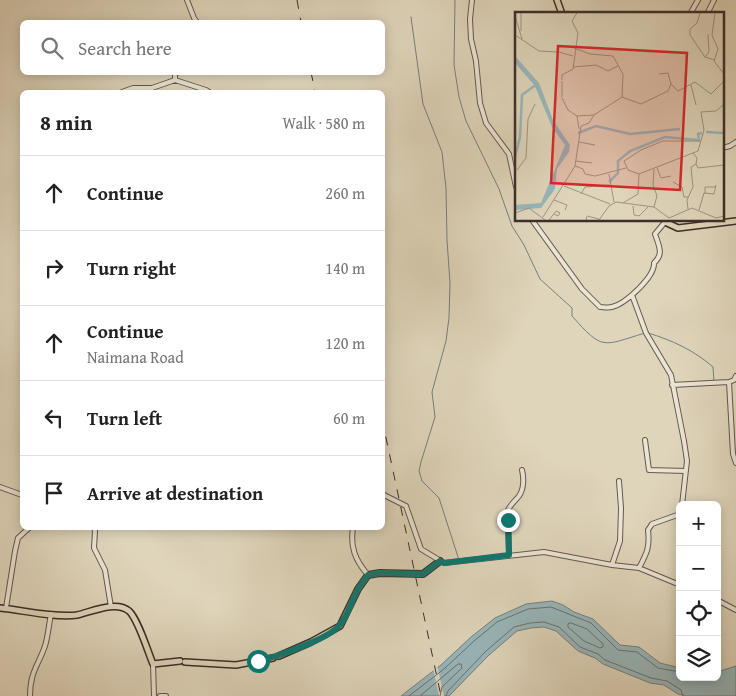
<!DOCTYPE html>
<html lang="en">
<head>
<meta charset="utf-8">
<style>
	:root { --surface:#fff; --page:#f2f2f2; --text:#222; --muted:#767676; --line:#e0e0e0 }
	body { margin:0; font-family:"Gentium Book Plus",serif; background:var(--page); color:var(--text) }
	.controls { position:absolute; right:15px; bottom:15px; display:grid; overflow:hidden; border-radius:8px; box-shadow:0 2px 12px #0003 }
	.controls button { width:45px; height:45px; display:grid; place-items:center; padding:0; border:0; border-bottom:1px solid var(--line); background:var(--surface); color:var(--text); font:25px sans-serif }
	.stop { position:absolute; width:15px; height:15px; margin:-11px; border:4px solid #0f766e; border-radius:50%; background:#fff }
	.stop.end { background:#0f766e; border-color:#fff; box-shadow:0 1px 5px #0008 }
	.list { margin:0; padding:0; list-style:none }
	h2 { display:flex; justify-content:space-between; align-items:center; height:65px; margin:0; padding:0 20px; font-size:21px }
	h2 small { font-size:16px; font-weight:400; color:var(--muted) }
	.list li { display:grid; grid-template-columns:32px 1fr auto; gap:15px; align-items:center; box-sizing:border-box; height:75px; padding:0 20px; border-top:1px solid var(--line) }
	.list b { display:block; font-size:19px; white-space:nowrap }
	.list p { margin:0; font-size:16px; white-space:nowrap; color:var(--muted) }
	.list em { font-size:16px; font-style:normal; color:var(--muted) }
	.icon { flex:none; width:28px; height:28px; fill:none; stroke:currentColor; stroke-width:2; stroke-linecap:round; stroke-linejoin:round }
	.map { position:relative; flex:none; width:736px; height:696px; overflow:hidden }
	.search { position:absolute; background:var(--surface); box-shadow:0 2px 12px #0003; left:20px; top:20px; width:365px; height:55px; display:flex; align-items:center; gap:12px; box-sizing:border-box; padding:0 18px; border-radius:8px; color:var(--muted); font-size:19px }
	.panel { position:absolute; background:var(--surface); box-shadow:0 2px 12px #0003; left:20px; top:90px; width:365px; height:440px; border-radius:8px }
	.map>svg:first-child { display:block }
</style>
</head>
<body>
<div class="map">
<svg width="736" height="696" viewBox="0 0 736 696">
	<rect width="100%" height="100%" fill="#dfd5bb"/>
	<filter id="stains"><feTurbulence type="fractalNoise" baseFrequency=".004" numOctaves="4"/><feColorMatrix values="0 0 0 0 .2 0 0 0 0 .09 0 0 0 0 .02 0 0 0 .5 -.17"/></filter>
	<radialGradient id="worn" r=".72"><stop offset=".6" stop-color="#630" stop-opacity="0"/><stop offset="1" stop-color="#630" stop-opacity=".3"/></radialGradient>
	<path fill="#98b6ba" stroke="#738080" d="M 552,601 L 563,605 L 574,612 L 593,619 L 620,645 L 639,647 L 660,663 L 680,668 L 680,677 L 717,677 L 717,672 L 736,666 L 736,696 L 686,696 L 678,694 L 664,685 L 650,683 L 603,664 L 595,658 L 578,651 L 556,631 L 544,627 L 531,628 L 517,631 L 489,655 L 449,696 L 401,696 L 441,665 L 471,637 L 495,618 L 526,604 Z"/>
	<path fill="#dfd5bb" d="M 437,665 L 444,696 L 439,696 L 433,668 Z"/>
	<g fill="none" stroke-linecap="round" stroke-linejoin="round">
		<path stroke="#6a7272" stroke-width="1" d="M 571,623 L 587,629 L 603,644 L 603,647 L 600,648 L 584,641 L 568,627 L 568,624 Z
			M 409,696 L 444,669 L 474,641 L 497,622 L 528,609 L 551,607 L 591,623 L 618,650 L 637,652 L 658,668 L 680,672
			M 420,696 L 458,664 L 461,664 L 462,668 L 442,687 L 440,696
			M 446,696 L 448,691 L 485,652 L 514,627 L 530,623 L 544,622 L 559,627 L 580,647 L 598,654 L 605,660 L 651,678 L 667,681 L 681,690 L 683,696"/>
		<path stroke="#738080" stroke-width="1" d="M 455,0 L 454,65 L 459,97 L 466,121 L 499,189 L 512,226 L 524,245 L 540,279 L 572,308 L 572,316 C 603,351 602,346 645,333
			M 411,17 L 423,104 L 442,152 L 446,188 L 447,240 L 450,283 L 449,318 L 446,341 L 432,392 L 435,417 L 421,462 L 419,471 L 422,481 L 439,498 L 459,560
			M 648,333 C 672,340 695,351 713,367 L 714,382"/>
		<defs>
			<path id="minor" d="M 187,0 L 194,18 L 197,22
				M 472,0 L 470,19 L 471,39 L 476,61 L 480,103 L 486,123 L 509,154 L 516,187
				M 690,14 L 698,0
				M 707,14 L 714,0
				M 175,80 L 206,90 L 209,92
				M 175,80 L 175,75 L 177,72
				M 122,92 L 133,88 L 152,88 L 175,80
				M 722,148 L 730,146 L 736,142
				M 532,220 L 582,289 L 600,307 C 603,307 608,308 612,307 C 625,304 655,277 654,263 C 664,254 659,246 655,234 L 665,222
				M 632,295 L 646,333 L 671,375 L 684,441 L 687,461 L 682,505
				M 729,382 L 733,454 L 736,463
				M 672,385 L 729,382 L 734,380 L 736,376
				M 645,440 L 649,470 L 686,471
				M 0,487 L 22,495
				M 382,494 L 406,506 L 421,549 L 444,563 L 544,552 L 612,565 L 639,568 L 680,585
				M 94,528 L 95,531 L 94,548 L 105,570 L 111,607
				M 353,528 C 350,547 355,560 368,575
				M 509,555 L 508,510 C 511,504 515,501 519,496 C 524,489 524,478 522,470
				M 612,565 L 620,541 L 621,508 L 619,481
				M 639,568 C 647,553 650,547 648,530 L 652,524 L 680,514
				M 717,600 L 736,610
				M 6,608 L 15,551 L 18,538 L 29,528
				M 153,664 L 154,696
				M 30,696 C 30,672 38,666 45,646 C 48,636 49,624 51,614
				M 160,696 L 166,696"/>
			<path id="major" d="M 557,0 L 562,14
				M 664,220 L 665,222 L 678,228 L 736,221
				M 0,608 C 22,610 55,618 77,615 C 91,612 116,600 129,611 C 138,619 148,652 153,664 L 180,661
				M 279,656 L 311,642 L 340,626 L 358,589 L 368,575 L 380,573 L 423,574 L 440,561
				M 185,662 L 236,665 L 273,658"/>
		</defs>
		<use href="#minor" stroke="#65584e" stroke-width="6"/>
		<use href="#major" stroke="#3c2f29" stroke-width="8"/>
		<use href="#minor" stroke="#eae4d3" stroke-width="4"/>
		<use href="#major" stroke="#dfd5bb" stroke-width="5"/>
		<path stroke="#3c2f29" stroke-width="1" stroke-dasharray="9 9" stroke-linecap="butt" d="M 297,0 L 301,22
			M 311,72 L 315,92
			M 382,419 L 441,696"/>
	</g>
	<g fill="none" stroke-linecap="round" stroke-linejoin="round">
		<path stroke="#0f766e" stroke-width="6" d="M 258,661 C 276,657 328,639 339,626 C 348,617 351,602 357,591 C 360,586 364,580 368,575 L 380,573 L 423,574 L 440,561 L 444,563 L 509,555 L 508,520"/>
	</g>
	<g transform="translate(515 12)">
		<rect width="209" height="209" fill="#dfd5bb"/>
		<path d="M 0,44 L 24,71 L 38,108 L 55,133 L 54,140 L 42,157 L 40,177 L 26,196 L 0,198 L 0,193 L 26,191 L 50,133 L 37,115 L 20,74 L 0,51 Z" fill="#98b6ba"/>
		<path fill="none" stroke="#98b6ba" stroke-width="2.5" d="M 191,120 L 209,121M 63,121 L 81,114 L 115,122 L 165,117M 0,145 L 5,125 L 7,83 L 22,72M 94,170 L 103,161 L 103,149 L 115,139 L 150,125 L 184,128 L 183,122 L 187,121"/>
		<path fill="none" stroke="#9e9381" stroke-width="1" d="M 185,1 L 182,11 L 175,17 L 175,23 L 190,45M 200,1 L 197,23 L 203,37 L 199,49 L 209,62M 0,4 L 7,27M 6,19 L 6,1M 193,22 L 194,40 L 190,45 L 200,48M 0,23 L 24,39 L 44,40 L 58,44M 59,36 L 75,42 L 98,44 L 108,62 L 107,85M 58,55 L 81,53 L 93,59 L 103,54M 144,62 L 153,61 L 156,72 L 163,79 L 180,70 L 196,82 L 209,69M 47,68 L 47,63 L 58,57 L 63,21 L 57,9 L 62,1M 176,73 L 181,93M 47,85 L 47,69M 47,86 L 53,98 L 62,104 L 64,117M 62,104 L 79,103M 64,130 L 80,133M 61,149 L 77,151M 181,152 L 183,156 L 209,153M 60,154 L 68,157 L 70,162 L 80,164 L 111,156M 142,156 L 146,166 L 156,164M 139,157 L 138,173 L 142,184 L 139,195M 2,158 L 11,146 L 13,107 L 20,92M 94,162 L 99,190M 124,162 L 113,158 L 109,149 L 126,138 L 148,129 L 185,129M 158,170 L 167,175 L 169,185 L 173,185M 49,174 L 95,192M 190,181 L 190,175 L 201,175M 66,182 L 70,175 L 94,173M 39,188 L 52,193 L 50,198M 108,191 L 123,182 L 124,162 L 183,139 L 189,118 L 186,100 L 201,99 L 209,92M 118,194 L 119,203 L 124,204 L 133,195M 173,197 L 172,188 L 178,175 L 176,155 L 181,152 L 182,146 L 178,141M 184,198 L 189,181 L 199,182 L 201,173M 0,201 L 14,196 L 30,208M 28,205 L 60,154 L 66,114 L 74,111 L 79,103 L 107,85 L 126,92 L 153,79 L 156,72M 34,208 L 41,199 L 45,201 L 43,204 L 39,202M 71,208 L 72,204 L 84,207M 84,208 L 94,194 L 101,190 L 139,195 L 154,206 L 177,196 L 201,206 L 209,204"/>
		<path fill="#d62828" fill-opacity="0.15" stroke="#d62828" stroke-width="2.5" d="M 43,34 L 172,41 L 165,178 L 36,171 Z"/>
		<rect width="209" height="209" fill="none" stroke="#3c2f29" stroke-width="2.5"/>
	</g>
	<rect width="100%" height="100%" filter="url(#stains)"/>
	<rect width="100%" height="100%" fill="url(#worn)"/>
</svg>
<div class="controls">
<button>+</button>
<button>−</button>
<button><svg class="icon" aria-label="locate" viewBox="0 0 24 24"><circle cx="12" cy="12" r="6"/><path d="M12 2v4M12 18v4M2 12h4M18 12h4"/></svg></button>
<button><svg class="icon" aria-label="layers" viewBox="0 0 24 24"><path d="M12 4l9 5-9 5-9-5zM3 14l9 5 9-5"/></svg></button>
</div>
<div class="stop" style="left:258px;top:661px"></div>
<div class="stop end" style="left:508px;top:520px"></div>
<div class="search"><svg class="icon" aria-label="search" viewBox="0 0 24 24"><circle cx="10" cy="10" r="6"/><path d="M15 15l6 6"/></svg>Search here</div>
<section class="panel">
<h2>8 min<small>Walk · 580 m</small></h2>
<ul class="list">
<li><svg class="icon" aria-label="ahead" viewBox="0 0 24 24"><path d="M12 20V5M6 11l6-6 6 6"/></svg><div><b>Continue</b></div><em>260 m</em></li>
<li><svg class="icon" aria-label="right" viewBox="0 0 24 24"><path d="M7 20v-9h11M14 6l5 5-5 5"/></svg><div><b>Turn right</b></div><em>140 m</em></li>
<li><svg class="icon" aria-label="ahead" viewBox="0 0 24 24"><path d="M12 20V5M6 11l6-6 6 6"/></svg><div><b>Continue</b><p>Naimana Road</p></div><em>120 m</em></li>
<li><svg class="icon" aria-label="left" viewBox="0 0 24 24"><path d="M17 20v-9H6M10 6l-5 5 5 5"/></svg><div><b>Turn left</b></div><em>60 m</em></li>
<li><svg class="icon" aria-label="arrive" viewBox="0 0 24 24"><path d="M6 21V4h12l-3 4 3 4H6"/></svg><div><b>Arrive at destination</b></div></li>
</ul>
</section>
</div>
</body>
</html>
